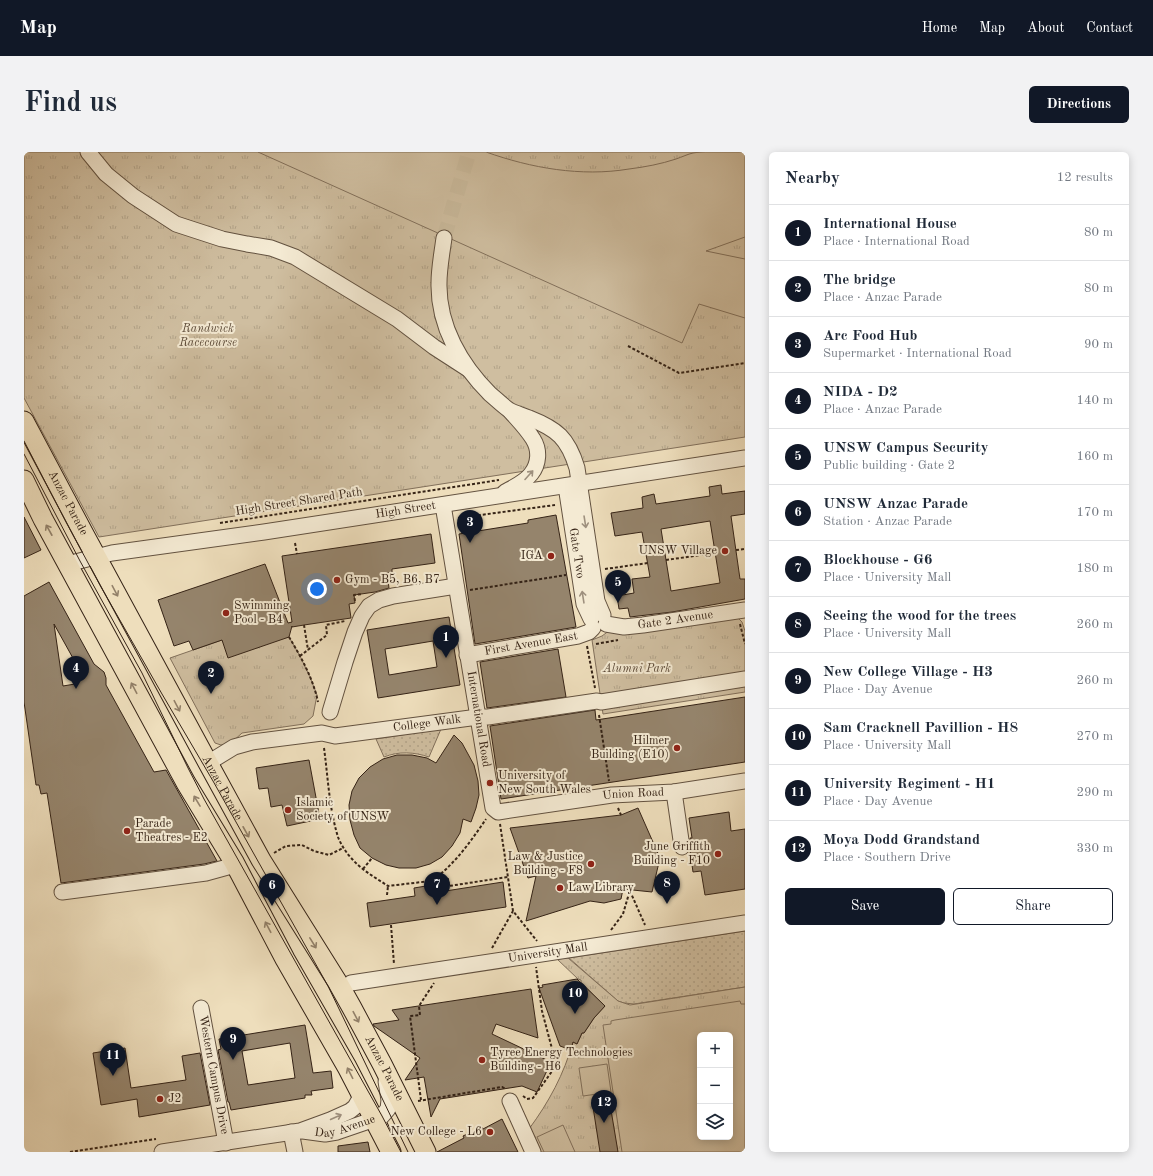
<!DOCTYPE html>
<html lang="en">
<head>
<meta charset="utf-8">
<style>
	:root { --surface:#fff; --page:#f2f2f3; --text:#1f2937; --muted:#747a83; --line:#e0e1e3; --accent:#111827 }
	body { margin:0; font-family:"Old Standard TT",serif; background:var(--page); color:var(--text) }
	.controls { position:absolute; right:12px; bottom:12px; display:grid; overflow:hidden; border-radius:6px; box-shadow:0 2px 10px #0003 }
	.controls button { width:36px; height:36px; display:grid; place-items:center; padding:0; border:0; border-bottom:1px solid var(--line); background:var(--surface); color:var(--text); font:20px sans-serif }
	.you { position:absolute; left:293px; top:437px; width:14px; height:14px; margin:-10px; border:3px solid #fff; border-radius:50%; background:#1a73e8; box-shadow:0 0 0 6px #1a73e833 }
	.badge { display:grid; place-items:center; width:26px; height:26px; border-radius:50%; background:var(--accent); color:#fff; font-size:13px; font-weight:700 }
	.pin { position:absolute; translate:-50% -33px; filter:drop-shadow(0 1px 2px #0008) }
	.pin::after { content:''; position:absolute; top:21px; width:14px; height:12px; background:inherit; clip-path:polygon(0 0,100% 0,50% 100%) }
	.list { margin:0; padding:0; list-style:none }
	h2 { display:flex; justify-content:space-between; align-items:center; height:52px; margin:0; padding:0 16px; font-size:17px }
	h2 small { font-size:13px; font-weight:400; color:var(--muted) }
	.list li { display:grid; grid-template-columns:26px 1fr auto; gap:12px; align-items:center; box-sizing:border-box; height:56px; padding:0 16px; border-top:1px solid var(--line) }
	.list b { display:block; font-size:15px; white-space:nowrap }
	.list p { margin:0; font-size:13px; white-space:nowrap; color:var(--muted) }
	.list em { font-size:13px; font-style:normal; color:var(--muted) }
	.actions { display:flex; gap:8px; padding:12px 16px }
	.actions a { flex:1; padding:9px 0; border:1px solid var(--accent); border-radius:6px; text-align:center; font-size:14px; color:var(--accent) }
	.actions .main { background:var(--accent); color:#fff }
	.icon { flex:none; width:22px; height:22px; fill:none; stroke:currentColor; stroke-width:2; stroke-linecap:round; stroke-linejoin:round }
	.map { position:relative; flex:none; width:721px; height:1000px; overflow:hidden; border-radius:6px }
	header { display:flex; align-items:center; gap:24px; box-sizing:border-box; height:56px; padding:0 20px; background:var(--accent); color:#fff }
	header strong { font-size:19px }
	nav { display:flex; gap:22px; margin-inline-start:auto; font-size:14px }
	.intro { display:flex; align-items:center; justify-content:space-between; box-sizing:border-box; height:96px; padding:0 24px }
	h1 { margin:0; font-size:28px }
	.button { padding:10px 18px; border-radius:6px; background:var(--accent); color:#fff; font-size:14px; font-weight:700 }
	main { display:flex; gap:24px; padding:0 24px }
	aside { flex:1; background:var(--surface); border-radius:6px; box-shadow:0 2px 10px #0003 }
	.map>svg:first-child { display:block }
</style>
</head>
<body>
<header>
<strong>Map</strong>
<nav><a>Home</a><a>Map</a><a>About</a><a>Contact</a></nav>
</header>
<div class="intro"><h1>Find us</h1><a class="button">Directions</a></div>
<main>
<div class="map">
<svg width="721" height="1000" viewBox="0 0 721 1000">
	<defs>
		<pattern id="grass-dots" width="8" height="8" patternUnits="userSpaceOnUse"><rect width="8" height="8" fill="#cfbea0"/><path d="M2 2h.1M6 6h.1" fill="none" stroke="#b2a389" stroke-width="1.8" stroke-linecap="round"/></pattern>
		<pattern id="park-tufts" width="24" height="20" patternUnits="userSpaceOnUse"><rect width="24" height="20" fill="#cfbea0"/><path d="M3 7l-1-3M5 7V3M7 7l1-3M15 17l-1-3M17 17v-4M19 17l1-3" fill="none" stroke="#b2a389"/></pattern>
	</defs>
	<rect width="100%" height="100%" fill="#eedebc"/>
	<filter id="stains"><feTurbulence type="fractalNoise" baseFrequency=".005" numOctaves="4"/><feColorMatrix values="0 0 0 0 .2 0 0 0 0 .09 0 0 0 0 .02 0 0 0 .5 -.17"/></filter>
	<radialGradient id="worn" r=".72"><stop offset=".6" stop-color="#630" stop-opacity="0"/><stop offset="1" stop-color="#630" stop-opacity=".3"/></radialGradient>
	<path fill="url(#grass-dots)" stroke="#82705b" d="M 417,577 L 405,605 C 390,600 375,599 360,605 L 352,587 Z
		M 721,779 L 721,835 L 610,852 L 600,851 L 594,849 L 545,806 Z"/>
	<path fill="url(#park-tufts)" stroke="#82705b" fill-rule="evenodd" d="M 0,0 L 721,0 L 721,285 L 75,385 L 0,246 Z
		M 714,466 L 718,470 L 721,479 L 721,540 L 579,562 L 568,488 L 578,484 L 586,478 Z
		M 265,485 L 276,504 L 286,525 L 293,543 L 289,564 L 280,572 L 218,581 L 207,591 L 197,593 L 191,591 L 146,506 L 198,488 Z
		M 544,806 L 594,849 L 606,853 L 721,835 L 721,1000 L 516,1000 L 505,977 C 525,950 540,922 549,890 L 553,892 L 558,881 L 560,881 L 570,866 L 581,854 L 557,830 L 557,828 L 554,827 L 533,807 ZM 676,883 L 706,883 L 706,985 L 676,985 Z"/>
	<path fill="#cfbea0" stroke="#82705b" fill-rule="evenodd" d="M 234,0 L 462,0 C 507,16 557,25 605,17 C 621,15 637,12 652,7 C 658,5 664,2 669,1 C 674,0 680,0 685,0 C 697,0 709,0 721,0 L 721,85 L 682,99 L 721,107 L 721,166 L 675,152 L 658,191 Z
		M 716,849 L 717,852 L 721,852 L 721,1000 L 598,1000 L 579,873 L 587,872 L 587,869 L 591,868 ZM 676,883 L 706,883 L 706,985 L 676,985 Z
		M 583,912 L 587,940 L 559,944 L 555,916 Z
		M 539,973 L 551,1000 L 520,1000 L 513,985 Z"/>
	<path fill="#95846c" stroke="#352316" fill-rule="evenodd" d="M 697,333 L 698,342 L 721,339 L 721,362 L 707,364 L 716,427 L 721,427 L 721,447 L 648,460 L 606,465 L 604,456 L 595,457 L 593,444 L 610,441 L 608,427 L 626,425 L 623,408 L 618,380 L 591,384 L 587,361 L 619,356 L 618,345 L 630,342 L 632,352 L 686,344 L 685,335 ZM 686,369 L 696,431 L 647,439 L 637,377 Z
		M 532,363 L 552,475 L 451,492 L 435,382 L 504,371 L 504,368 Z
		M 0,365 L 17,398 L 0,406 Z
		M 407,382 L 411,411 L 368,417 L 368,420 L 363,421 L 365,436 L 351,440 L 330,443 L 331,451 L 325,452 L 327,466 L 280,473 L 268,475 L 268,474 L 265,485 L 204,506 L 198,488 L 169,498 L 165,489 L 150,494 L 134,448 L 241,412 L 264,471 L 268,470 L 258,404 Z
		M 25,430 L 70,512 L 80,520 L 82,526 L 82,533 L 130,620 L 142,618 L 193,709 L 180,712 L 37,731 L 23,641 L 17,642 L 15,633 L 12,633 L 0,550 L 0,444 ZM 30,472 L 60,526 L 51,532 L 39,534 Z
		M 425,465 L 436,533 L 354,546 L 343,478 ZM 409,489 L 413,515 L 365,523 L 361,497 Z
		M 534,497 L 542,545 L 463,556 L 456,510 Z
		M 721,545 L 721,610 L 477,647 L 466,574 L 571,558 L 572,568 Z
		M 430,583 L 438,591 L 450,613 L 454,629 L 455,643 L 452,656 L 447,670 L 439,667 L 436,681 L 428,694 L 418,705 L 406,712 L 392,716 L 375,716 L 362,713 L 348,706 L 336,696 L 330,683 L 326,668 L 325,653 L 328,639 L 335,626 L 346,615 L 359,607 L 373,603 L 388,603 L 403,606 L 412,611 Z
		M 285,608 L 296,667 L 263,674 L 258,653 L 247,655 L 244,636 L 235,637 L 232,616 Z
		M 614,656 L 636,706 L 628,740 L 599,737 L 597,747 L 580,751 L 566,749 L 502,769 L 512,724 L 504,726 L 486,676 L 597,663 Z
		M 705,660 L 707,679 L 721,677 L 721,737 L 681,743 L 677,719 L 669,720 L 666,699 L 667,694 L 666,686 L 668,686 L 665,666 Z
		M 479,730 L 482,755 L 346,775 L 343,751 L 391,744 L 390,736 L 414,732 L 415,740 Z
		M 553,827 L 581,854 L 570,866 L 560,881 L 558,881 L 553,892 L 549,890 L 547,898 L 536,894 L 515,836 L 519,835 L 518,833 Z
		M 507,837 L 514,886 L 472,872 L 468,882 L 527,910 L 513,940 L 498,934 L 416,947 L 407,965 L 400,925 L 381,928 L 396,906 L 350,874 L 349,872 L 375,868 L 368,858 Z
		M 281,873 L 289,921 L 307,919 L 309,936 L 287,939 L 288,943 L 281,943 L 281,946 L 207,958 L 205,950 L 204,950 L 194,898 L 197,897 L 195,887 ZM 266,891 L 271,926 L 224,933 L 218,899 Z
		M 101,896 L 107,936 L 162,928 L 158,904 L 176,901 L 186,953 L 115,965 L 113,947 L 77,953 L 69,901 Z
		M 586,952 L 594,1000 L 576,1000 L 569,955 Z
		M 478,967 L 494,1000 L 413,1000 L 440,986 L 439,984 L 458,975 L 459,977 Z
		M 344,990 L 346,1000 L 314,1000 L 314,994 Z"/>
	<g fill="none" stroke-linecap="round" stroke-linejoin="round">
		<path stroke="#c9b99b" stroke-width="15" stroke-dasharray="15 8" stroke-linecap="butt" d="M 420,86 L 445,0"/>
		<defs>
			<g id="minor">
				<path d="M 64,0 L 82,22 L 109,44 L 152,72 L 198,87 L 223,92 L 247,96 L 271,105 L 373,167 L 410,195 L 444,217"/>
				<path d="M 420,86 C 418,101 415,116 415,131 C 414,174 437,213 466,242 C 472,247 478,253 485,258 C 490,261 498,263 505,266 C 533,277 544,286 553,316 L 573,449 L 579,463"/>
				<path id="s1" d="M 542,334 L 560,452 L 567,467"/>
				<path d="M 481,340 C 490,335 501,330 507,322 C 515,312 516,298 509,287 C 503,277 495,269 487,260"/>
				<path id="s2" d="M 419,353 L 469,656 L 474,660 L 588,643 L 650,640 L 721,629"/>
				<path id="s3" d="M 43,412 L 88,401 L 240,380 L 721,306"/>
				<path id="s4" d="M 582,472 L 600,475 L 619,473 L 721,458"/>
				<path id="s5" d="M 443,503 L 554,484 L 565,480 L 569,476"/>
				<path d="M 306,560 L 321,510 L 331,480 L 338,464 L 345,454 L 355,448 L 369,444 L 432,434"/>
				<path id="s6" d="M 184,611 L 210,595 L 228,590 L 298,581 L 311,584 L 454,565 L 464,565 L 573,549 L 577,550 L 721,527"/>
				<path d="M 650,640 L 658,695"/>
				<path d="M 38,740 L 182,721 L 211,713"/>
				<path id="s7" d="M 327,831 L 721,771"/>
				<path id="s8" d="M 177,856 L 202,991"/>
				<path d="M 486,949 L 509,1000"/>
				<path id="s9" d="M 279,979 L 301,982 L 313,980 L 351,967 L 358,964 L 364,957 L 365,948 L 362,929"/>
				<path d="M 267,980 L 271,1000"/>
				<path d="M 138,1000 L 276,979 L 306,968 L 326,959 L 331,955 L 335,948 L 336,939"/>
			</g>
			<g id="major">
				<path id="s10" d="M 0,269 L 61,384 L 184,611 L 237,708 L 314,831 L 328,856 L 358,912 L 402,1000"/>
				<path d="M 0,328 L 19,367 L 162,631 L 210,710 L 261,807 L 323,915 L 367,1000"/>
			</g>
		</defs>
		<use href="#minor" stroke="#635240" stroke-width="17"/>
		<use href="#major" stroke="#352316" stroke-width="21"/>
		<path stroke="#352316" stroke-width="2" stroke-dasharray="3 2" stroke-linecap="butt" d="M 604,194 L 655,221 L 721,211
			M 434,366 L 531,353
			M 196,371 L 475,328
			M 271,391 L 273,402
			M 712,398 L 721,397
			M 642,408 L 691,401
			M 581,417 L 624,411
			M 446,438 L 542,423
			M 331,449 L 330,443 L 338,442
			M 716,472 L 721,492
			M 280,473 L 284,498
			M 265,485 C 277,505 289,526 294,550
			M 572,492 L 594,488
			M 563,494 L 571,536
			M 276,504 L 303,483 L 302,473 L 321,469
			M 575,563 L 585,629
			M 300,596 C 304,625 305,656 314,685 C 317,693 323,702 329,708 C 339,719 352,726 364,734 L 424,727 L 425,734 L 484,725
			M 594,656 L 597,663
			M 476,672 L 489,759 L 513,789
			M 250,701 L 262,694 L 278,693 L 290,699 L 305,703 L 319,696
			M 339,717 L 348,706
			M 409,728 C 431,712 447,689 462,667
			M 606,739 L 621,773
			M 363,743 L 364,734
			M 367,773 L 370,812
			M 587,778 L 599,762 L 606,738
			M 468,796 L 489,759
			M 499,944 L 503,947 L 509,946 L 531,915 L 531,908 L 518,859 L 512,815
			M 397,948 L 386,864 L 396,863 L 395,854 L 410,831
			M 394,949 L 478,935 L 482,937
			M 46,1000 L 132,987"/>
		<use href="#minor" stroke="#f4ead3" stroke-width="15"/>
		<use href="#major" stroke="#eedebc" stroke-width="19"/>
		<path stroke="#352316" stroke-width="1" d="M 0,289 L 42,370 L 77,435 L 138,542 L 189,629 L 304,834 L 384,1000
			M 0,302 L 56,409 L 118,521 L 164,616 L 180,647 L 358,964 L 377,1000"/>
	</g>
	<defs><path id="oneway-shaft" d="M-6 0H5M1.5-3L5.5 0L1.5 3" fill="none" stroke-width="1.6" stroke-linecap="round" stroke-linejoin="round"/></defs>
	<g stroke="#9e907e">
		<use href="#oneway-shaft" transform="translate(505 323) rotate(-48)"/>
		<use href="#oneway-shaft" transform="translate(561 370) rotate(81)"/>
		<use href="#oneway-shaft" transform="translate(559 445) rotate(-99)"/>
		<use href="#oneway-shaft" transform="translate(312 965) rotate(-24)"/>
	</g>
	<g stroke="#928069">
		<use href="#oneway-shaft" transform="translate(25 378) rotate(-119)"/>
		<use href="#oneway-shaft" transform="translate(91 439) rotate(62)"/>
		<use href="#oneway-shaft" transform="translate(110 536) rotate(-118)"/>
		<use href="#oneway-shaft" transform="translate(153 554) rotate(62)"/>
		<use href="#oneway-shaft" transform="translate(173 649) rotate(-121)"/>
		<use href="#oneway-shaft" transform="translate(222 680) rotate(61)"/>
		<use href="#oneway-shaft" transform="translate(244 775) rotate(-118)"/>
		<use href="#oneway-shaft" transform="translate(289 791) rotate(58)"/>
		<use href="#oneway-shaft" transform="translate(332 865) rotate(62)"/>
		<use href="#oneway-shaft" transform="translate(326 921) rotate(-117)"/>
	</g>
	<g fill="#8f2418" stroke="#f4ead3" stroke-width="1.5">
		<circle cx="701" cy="399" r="4"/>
		<circle cx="527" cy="404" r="4"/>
		<circle cx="313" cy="428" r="4"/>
		<circle cx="202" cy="461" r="4"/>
		<circle cx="653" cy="596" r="4"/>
		<circle cx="466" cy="631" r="4"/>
		<circle cx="264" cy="658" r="4"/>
		<circle cx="103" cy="679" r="4"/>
		<circle cx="694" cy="702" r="4"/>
		<circle cx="567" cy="712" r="4"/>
		<circle cx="536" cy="736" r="4"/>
		<circle cx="458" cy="908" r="4"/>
		<circle cx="136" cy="947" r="4"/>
		<circle cx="466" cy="980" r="4"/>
	</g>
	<g text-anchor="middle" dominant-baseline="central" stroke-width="4" stroke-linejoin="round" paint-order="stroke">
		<g font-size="12" font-style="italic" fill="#5c4a38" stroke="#f4ead3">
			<text x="184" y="177">Randwick<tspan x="184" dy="14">Racecourse</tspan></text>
			<text x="613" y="517">Alumni Park</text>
		</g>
		<g font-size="12" fill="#352316" stroke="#f4ead3">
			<text transform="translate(275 350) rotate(-9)">High Street Shared Path</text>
			<text stroke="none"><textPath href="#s10" startOffset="93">Anzac Parade</textPath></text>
			<text stroke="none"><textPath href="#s3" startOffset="343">High Street</textPath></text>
			<text stroke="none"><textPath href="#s1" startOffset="68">Gate Two</textPath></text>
			<text stroke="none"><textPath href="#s4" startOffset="70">Gate 2 Avenue</textPath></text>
			<text stroke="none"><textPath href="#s5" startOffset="65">First Avenue East</textPath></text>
			<text stroke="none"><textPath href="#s2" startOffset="217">International Road</textPath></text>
			<text stroke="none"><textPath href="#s6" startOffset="226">College Walk</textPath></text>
			<text stroke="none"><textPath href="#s10" startOffset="417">Anzac Parade</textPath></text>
			<text stroke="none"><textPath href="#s2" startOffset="450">Union Road</textPath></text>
			<text stroke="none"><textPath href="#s7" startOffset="199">University Mall</textPath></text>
			<text stroke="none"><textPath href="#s10" startOffset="741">Anzac Parade</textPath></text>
			<text stroke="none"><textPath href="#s8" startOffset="68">Western Campus Drive</textPath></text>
			<text stroke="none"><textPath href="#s9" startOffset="43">Day Avenue</textPath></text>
		</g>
		<g font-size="12" fill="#352316" stroke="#f4ead3" text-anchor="start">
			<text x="693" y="399" text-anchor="end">UNSW Village</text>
			<text x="519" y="404" text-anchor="end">IGA</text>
			<text x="321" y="428">Gym - B5, B6, B7</text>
			<text x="210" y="454">Swimming<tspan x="210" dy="14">Pool - B4</tspan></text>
			<text x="645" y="589" text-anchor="end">Hilmer<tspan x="645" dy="14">Building (E10)</tspan></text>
			<text x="474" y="624">University of<tspan x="474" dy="14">New South Wales</tspan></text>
			<text x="272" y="651">Islamic<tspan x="272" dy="14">Society of UNSW</tspan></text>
			<text x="111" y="672">Parade<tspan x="111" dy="14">Theatres - E2</tspan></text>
			<text x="686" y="695" text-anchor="end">June Griffith<tspan x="686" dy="14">Building - F10</tspan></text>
			<text x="559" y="705" text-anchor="end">Law &amp; Justice<tspan x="559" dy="14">Building - F8</tspan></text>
			<text x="544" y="736">Law Library</text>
			<text x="466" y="901">Tyree Energy Technologies<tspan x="466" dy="14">Building - H6</tspan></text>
			<text x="144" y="947">J2</text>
			<text x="458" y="980" text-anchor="end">New College - L6</text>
		</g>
	</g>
	<rect width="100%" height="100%" filter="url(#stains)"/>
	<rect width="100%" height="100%" fill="url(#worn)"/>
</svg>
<div class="controls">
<button>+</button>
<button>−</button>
<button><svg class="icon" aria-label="layers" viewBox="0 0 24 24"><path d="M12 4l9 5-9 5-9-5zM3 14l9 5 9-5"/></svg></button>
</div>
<div class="you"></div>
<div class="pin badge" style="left:422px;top:506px">1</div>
<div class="pin badge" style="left:187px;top:542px">2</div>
<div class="pin badge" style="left:446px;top:391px">3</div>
<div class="pin badge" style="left:52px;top:537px">4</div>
<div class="pin badge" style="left:594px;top:451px">5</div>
<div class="pin badge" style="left:248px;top:754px">6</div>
<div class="pin badge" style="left:413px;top:753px">7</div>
<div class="pin badge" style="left:643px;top:752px">8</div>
<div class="pin badge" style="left:209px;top:908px">9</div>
<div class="pin badge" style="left:551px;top:862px">10</div>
<div class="pin badge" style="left:89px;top:924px">11</div>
<div class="pin badge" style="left:580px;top:971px">12</div>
</div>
<aside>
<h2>Nearby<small>12 results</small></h2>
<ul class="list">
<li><span class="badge">1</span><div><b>International House</b><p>Place · International Road</p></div><em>80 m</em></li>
<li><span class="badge">2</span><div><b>The bridge</b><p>Place · Anzac Parade</p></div><em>80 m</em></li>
<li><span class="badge">3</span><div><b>Arc Food Hub</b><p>Supermarket · International Road</p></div><em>90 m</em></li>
<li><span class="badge">4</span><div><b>NIDA - D2</b><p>Place · Anzac Parade</p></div><em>140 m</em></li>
<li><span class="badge">5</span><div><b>UNSW Campus Security</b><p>Public building · Gate 2</p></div><em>160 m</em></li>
<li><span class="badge">6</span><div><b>UNSW Anzac Parade</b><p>Station · Anzac Parade</p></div><em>170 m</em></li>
<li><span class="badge">7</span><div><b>Blockhouse - G6</b><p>Place · University Mall</p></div><em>180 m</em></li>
<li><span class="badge">8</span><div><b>Seeing the wood for the trees</b><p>Place · University Mall</p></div><em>260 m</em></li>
<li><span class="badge">9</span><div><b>New College Village - H3</b><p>Place · Day Avenue</p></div><em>260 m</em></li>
<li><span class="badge">10</span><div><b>Sam Cracknell Pavillion - H8</b><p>Place · University Mall</p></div><em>270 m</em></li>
<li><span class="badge">11</span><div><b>University Regiment - H1</b><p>Place · Day Avenue</p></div><em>290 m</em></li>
<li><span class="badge">12</span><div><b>Moya Dodd Grandstand</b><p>Place · Southern Drive</p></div><em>330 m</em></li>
</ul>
<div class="actions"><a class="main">Save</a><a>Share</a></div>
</aside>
</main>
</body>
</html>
